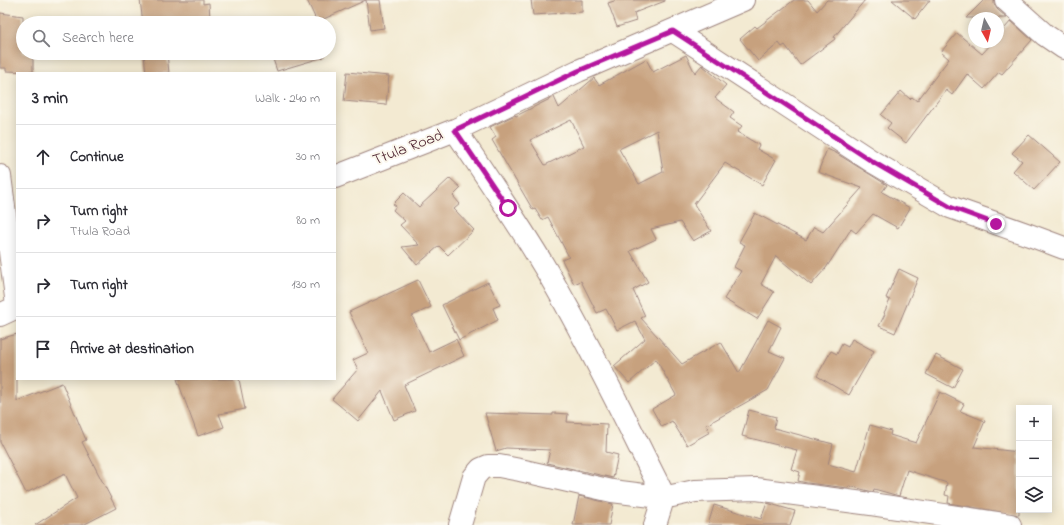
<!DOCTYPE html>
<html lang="en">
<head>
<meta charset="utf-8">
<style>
	:root { --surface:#fff; --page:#f2f2f3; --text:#2b2b33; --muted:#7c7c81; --line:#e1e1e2 }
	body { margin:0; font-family:"Indie Flower",sans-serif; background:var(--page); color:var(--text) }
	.controls { position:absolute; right:12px; bottom:12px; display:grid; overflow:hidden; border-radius:0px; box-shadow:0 2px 10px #0003 }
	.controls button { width:36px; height:36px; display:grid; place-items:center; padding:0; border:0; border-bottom:1px solid var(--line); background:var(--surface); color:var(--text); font:20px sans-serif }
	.compass { position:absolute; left:968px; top:12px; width:36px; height:36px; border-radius:50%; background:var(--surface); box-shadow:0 2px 10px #0003; rotate:172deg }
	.stop { position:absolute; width:12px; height:12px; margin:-9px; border:3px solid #b5179e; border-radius:50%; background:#fff }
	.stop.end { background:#b5179e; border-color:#fff; box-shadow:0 1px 4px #0008 }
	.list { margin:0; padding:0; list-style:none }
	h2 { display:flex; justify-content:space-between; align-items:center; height:52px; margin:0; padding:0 16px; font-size:17px }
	h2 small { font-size:13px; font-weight:400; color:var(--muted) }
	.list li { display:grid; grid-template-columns:26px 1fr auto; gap:12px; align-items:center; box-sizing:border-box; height:64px; padding:0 16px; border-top:1px solid var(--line) }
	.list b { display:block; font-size:15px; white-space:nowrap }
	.list p { margin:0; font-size:13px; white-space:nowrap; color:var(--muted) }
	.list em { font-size:13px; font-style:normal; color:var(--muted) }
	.icon { flex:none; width:22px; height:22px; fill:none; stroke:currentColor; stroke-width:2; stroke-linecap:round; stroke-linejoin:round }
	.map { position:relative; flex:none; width:1064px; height:525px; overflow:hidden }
	.search { position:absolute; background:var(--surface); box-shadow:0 2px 10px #0003; left:16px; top:16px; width:320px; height:44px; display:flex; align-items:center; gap:10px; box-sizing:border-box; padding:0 14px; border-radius:22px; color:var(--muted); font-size:15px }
	.panel { position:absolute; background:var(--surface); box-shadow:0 2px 10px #0003; left:16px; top:72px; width:320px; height:308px; border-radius:0px }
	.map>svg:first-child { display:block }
</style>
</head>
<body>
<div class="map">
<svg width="1064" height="525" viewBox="0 0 1064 525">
	<rect width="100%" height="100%" fill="#fbf7ec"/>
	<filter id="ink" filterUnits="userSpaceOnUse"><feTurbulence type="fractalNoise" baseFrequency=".025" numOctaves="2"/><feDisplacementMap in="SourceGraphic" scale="8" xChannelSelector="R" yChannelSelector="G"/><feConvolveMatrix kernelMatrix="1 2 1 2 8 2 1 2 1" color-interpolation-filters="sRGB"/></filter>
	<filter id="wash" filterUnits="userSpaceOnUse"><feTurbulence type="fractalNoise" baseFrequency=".012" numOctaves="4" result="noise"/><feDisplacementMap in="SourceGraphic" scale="16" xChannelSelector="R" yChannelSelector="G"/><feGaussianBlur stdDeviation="0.9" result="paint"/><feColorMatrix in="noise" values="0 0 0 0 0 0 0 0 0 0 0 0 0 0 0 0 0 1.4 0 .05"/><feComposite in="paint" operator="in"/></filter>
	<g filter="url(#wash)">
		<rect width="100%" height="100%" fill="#f3ead2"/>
		<g id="blocks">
			<path fill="#c7a17e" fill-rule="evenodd" d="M 140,0 L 203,0 L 203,4 L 209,3 L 210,19 L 204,20 L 204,23 L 143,23 Z
				M 307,0 L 380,0 L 384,28 L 370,30 L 366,0 L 317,22 Z
				M 531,0 L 582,0 L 582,12 L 533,15 Z
				M 617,0 L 665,0 L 665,1 L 634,13 L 636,21 L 617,27 L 608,3 Z
				M 794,0 L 808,0 L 817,11 L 827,0 L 865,0 L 834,37 L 835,39 L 800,65 L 785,45 L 782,47 L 779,43 L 758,61 L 740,39 L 755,26 L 757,28 Z
				M 892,0 L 930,0 L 915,19 Z
				M 984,0 L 994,0 L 994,4 L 997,9 L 1007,18 L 966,18 Z
				M 0,13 L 23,16 L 23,53 L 33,53 L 33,72 L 6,71 L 6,68 L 0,68 Z
				M 1011,21 L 1032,40 L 1002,74 L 999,72 L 984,89 L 967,74 L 952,95 L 946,90 L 906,143 L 887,128 L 891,123 L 881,115 L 901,91 L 910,99 L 912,97 L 917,101 L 949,59 L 941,52 L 957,33 L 982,54 L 993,42 L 998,42 L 998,36 Z
				M 161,53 L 167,53 L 169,73 L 146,73 L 144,55 Z
				M 271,53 L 323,53 L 324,57 L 277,71 Z
				M 686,55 L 695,73 L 702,65 L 726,85 L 715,98 L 734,112 L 730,118 L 742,126 L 737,132 L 759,145 L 757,149 L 776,160 L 762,185 L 725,163 L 694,204 L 711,231 L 693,241 L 680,222 L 651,229 L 656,239 L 630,251 L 648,282 L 633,290 L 645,316 L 641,318 L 682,364 L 721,342 L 739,373 L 768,320 L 781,327 L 769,351 L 785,358 L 768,390 L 706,425 L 710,432 L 687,445 L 672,421 L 662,427 L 652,409 L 676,395 L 656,359 L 629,383 L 614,366 L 645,339 L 635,321 L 617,330 L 606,309 L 597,313 L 581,281 L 574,284 L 562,260 L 569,257 L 548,217 L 542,220 L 535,209 L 533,210 L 492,140 L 496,137 L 490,127 L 515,115 L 516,116 L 554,97 L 559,108 L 594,78 L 599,85 L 646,59 L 653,72 ZM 571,120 L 584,146 L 545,165 L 530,140 ZM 657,130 L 663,172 L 639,184 L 619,149 Z
				M 347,72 L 389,76 L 386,105 L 344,101 Z
				M 1029,135 L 1060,162 L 1034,190 L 1013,171 L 1022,161 L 1012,153 Z
				M 827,149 L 836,153 L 887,185 L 882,192 L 910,208 L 898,228 L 873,214 L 856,233 L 851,229 L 826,268 L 811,285 L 776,256 L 761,284 L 774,292 L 757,319 L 724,299 L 741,271 L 734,267 L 745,245 L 739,242 L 755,213 L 806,240 L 814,227 L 823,232 L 862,188 L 818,172 Z
				M 450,178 L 461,188 L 453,196 L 460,204 L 454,209 L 474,230 L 448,255 L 439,246 L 417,265 L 402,247 L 419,245 L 400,225 L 405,221 L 393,210 L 396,206 L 393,204 L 404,193 L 419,207 Z
				M 899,269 L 918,278 L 895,333 L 879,326 L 885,314 L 884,313 L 890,300 L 886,298 Z
				M 418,280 L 431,307 L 412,316 L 429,352 L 456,339 L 464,356 L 404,385 L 415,411 L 394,420 L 382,391 L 358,421 L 332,399 L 358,369 L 353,360 L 368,353 L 349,312 Z
				M 488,282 L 500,305 L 493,308 L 498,320 L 459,340 L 442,305 Z
				M 17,334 L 17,401 L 62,383 L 86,440 L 82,442 L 116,508 L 83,525 L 35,525 L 77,498 L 65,474 L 26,493 L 0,442 L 0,339 Z
				M 852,339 L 874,351 L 849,395 L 817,376 L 831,351 L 837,354 L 842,344 L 848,347 Z
				M 936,355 L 963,369 L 953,388 L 926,374 Z
				M 177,379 L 239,379 L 245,409 L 219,414 L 224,427 L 198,436 Z
				M 940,392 L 964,404 L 960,411 L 985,421 L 974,447 L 1019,452 L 1019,515 L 948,503 L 949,496 L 945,495 L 947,483 L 907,470 L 899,496 L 874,489 L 873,492 L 849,486 L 848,488 L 807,483 L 798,481 L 800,472 L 791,469 L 797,450 L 742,436 L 749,410 L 776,417 L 774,428 L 833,444 L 828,464 L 856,472 L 870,425 L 891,431 L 890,435 L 916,443 Z
				M 485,413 L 553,415 L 553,413 L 568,414 L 567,422 L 607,424 L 606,452 L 618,455 L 613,478 L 547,463 L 550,450 L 506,448 L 496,451 Z
				M 579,496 L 613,504 L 609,525 L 573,525 Z
				M 767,503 L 795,511 L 790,525 L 708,525 L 714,505 L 761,519 Z"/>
		</g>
	</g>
	<g filter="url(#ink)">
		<use href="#blocks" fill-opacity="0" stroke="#9e847e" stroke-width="1"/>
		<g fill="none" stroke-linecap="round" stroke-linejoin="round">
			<defs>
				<path id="minor" d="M 1006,0 L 1045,35 L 1064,48
					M 673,31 L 873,162 L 950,207 L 1032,236 L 1064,248
					M 455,130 C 487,177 519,224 548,273 C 590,345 626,421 664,496 L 655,525
					M 0,176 L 17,305
					M 335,177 L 455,130 L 578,71 L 743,0
					M 0,315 L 17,307
					M 460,525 L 474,477 L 481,469 L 488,466 L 499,466 L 520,470 L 612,491 L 652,496 L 672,496 L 695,491 L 756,489 L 871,504 L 1010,525"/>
			</defs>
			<use href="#minor" stroke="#9e847e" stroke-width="24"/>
			<use href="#minor" stroke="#fff" stroke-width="22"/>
		</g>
	</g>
	<g fill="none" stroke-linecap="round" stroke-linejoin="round" filter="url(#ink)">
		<path stroke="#b5179e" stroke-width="5" d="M 508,208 L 455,130 L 578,71 L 673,31 L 873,162 L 950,207 L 996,224"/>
	</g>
	<g text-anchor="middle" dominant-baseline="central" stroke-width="4" stroke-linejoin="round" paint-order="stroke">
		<g font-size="16" fill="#4a1f2b" stroke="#fbf7ec">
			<text transform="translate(408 148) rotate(-21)">Ttula Road</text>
		</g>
	</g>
</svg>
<div class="controls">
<button>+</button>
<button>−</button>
<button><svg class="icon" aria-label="layers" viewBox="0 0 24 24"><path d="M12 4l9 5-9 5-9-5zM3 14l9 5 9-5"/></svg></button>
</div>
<svg class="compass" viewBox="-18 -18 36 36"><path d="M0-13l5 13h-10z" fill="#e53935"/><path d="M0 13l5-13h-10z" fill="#7c7c81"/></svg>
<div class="stop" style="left:508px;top:208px"></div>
<div class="stop end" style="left:996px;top:224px"></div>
<div class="search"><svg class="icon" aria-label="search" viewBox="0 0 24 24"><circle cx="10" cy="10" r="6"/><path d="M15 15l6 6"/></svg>Search here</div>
<section class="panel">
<h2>3 min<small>Walk · 240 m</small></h2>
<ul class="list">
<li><svg class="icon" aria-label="ahead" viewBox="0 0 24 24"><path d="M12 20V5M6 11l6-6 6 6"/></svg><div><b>Continue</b></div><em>30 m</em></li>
<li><svg class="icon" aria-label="right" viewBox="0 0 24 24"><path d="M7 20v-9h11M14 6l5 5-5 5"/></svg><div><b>Turn right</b><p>Ttula Road</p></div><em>80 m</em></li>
<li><svg class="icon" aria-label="right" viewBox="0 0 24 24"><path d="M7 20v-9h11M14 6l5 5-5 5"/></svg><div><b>Turn right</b></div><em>130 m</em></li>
<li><svg class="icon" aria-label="arrive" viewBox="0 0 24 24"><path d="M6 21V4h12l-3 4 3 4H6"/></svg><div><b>Arrive at destination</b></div></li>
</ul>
</section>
</div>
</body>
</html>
